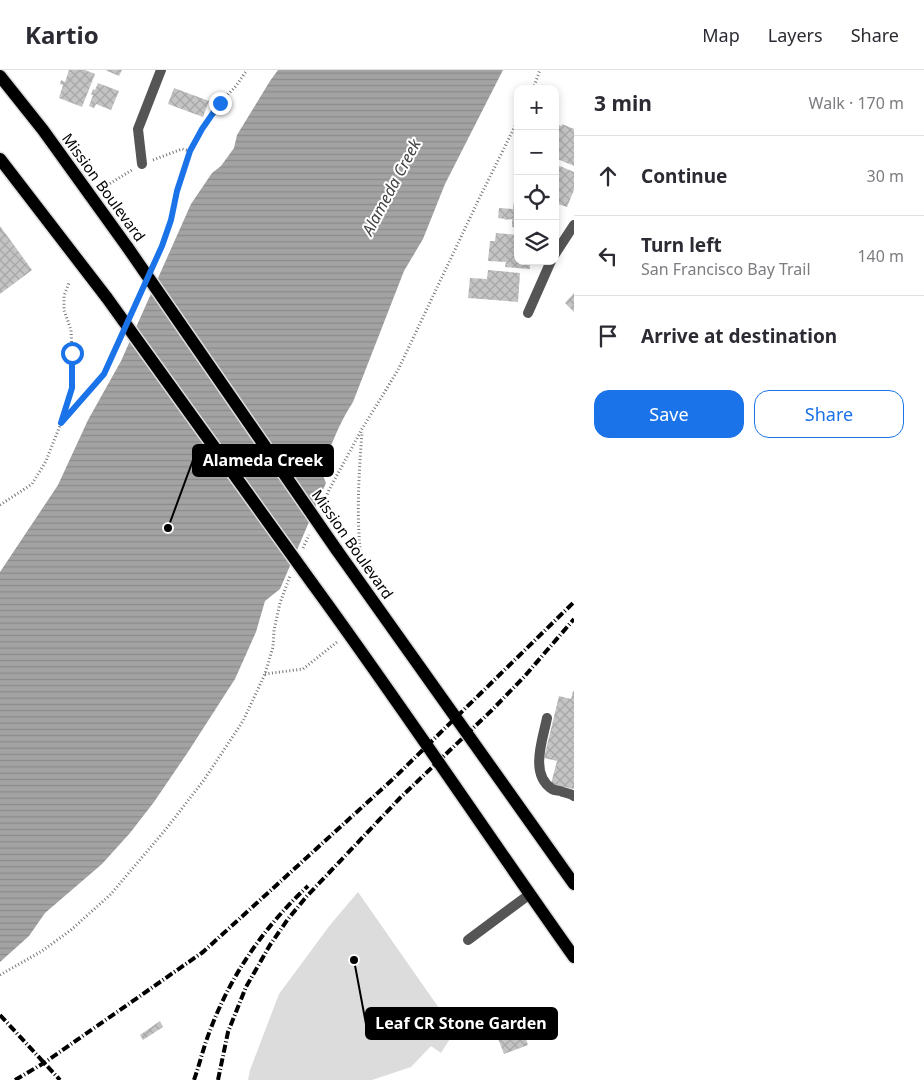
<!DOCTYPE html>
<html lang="en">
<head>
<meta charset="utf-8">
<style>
	:root { --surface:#fff; --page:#f7f7f7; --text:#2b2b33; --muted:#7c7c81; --line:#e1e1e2; --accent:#1a73e8 }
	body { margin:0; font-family:"Noto Sans",sans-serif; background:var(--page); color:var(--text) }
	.controls { position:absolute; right:15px; top:15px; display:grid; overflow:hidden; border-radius:10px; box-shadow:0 2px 8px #0003 }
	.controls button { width:45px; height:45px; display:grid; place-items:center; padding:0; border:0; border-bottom:1px solid var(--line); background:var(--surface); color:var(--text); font:25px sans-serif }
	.stop { position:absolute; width:15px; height:15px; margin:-11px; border:4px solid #1a73e8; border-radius:50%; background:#fff }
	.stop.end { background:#1a73e8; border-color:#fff; box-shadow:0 1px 5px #0008 }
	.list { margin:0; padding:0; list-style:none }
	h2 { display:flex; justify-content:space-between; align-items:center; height:65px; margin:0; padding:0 20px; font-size:21px }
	h2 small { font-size:16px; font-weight:400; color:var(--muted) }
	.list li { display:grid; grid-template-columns:32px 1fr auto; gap:15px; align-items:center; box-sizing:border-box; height:80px; padding:0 20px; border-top:1px solid var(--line) }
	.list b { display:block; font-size:19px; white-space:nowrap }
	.list p { margin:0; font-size:16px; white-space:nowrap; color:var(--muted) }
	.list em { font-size:16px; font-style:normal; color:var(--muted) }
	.actions { display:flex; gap:10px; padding:15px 20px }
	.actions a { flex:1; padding:11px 0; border:1px solid var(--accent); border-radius:15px; text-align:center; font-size:18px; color:var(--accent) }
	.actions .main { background:var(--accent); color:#fff }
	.icon { flex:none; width:28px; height:28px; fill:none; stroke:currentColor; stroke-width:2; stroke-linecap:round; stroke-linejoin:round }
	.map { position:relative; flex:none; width:574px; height:1010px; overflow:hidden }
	header { display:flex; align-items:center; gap:30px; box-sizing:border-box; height:70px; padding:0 25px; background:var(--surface); border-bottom:1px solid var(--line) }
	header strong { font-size:24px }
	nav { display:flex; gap:28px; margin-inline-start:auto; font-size:18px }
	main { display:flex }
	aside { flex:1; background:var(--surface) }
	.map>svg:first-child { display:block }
</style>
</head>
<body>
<header>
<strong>Kartio</strong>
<nav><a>Map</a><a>Layers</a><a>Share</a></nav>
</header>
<main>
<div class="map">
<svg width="574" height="1010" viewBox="0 0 574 1010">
	<defs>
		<pattern id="water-rules" width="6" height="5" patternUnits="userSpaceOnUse" patternTransform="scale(1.25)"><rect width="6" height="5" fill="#a3a3a3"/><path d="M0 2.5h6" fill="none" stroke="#8b8b8b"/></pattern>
		<pattern id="building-cross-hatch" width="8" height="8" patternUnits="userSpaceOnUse" patternTransform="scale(1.25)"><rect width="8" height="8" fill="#c4c4c4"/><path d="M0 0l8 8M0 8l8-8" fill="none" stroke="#a7a7a7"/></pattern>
	</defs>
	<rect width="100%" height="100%" fill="#fff"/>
	<path fill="#dcdcdc" d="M 358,822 L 455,961 L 441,983 L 431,976 L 411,997 L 372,1010 L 248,1010 L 250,1000 L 279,924 L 330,855 Z"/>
	<path fill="url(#water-rules)" d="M 278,0 L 503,0 L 445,114 L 423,169 L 404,201 L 353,332 C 339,354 329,378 322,403 L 326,413 L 280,519 L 265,531 L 256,562 L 235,609 L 188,682 L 154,732 L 130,763 L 102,794 L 45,843 L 29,866 L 0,892 L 0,502 L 58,415 L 88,350 L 121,291 L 191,134 L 212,103 L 221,96 L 234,78 L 237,65 L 270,11 Z"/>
	<path fill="url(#building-cross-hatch)" d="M 69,0 L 85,0 L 95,4 L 82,37 L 59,28 L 63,15 L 60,14 L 61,10 L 65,12 Z
		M 105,0 L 122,0 L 119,6 Z
		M 98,13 L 119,21 L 111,40 L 96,34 L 94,38 L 89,36 L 93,25 L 91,25 L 93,19 L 95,20 Z
		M 174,18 L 209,31 L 203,47 L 168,34 Z
		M 555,54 L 562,56 L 562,54 L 574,59 L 574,96 L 555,88 Z
		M 555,94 L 574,102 L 574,120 L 567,137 L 555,133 Z
		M 514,132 L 518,132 L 518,158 L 512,157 L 512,149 L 505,150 L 505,149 L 498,148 L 499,138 L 513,139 Z
		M 0,156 L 32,200 L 0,224 Z
		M 496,163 L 518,165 L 518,191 L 532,191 L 532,194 L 530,194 L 530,199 L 505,197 L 506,192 L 488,191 L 490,171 L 495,171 Z
		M 488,200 L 520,203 L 518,232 L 468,228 L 470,208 L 487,209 Z
		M 574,223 L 574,242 L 565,233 Z
		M 573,621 L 574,621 L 574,719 L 551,714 L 557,691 L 544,688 L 559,626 L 571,629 Z
		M 160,951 L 163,957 L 143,970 L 140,965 Z
		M 522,957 L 528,975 L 504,984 L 497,966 Z"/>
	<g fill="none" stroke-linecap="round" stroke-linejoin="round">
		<defs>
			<path id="primary" d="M 0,6 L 43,60 L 128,178
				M 0,89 L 107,228
				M 336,479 L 574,814
				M 312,513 C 402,636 486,763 574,887"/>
		</defs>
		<use href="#primary" stroke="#dbdbdb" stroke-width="15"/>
		<path stroke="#777" stroke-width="3" stroke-dasharray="1 2.5" stroke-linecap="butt" d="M 533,19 L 540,0
			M 153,90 L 182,79 L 190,81
			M 101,119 L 132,100
			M 155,193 L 162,176 L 171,150 L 177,121 L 190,81 L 202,59 L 220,33 L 236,16 L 247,0
			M 133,240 L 142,221
			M 62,351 L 72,318 L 72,283 L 71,260 L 64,240 L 64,226 L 69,213
			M 323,434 L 329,420 L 362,359 L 398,300 L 478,131 L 518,50
			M 0,435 L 32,414 L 46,391 L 61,353 L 104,304 L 120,269
			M 303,478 L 309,465
			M 361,488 C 356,445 359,404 362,362
			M 265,604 L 303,599 L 337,572
			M 0,905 L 42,881 L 71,860 L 111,824 L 166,759 L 204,710 L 243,651 L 265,604 L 273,577 L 274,560 L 280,533 L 290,506"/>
		<path stroke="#555" stroke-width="10" d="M 547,648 C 543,669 529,704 552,719 C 555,721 560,720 563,722 C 567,723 571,724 574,726"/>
		<path stroke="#555" stroke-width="10" d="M 142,94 L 138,59 L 161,0
			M 555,184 L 574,155
			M 528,243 L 551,191
			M 468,870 L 530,824"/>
		<use href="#primary" stroke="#000" stroke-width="12"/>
		<path stroke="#000" stroke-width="4" stroke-dasharray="8 2.5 1 2.5" stroke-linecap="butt" d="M 0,945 L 60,1010
			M 15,1010 L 44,993 L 203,882 L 393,709 L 481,623 L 574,532
			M 194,1010 C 200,993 204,975 211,958 C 232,903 265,856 308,816
			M 218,1010 L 228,962 L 246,917 L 270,875 L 288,849 L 307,826 L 400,728 L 492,640 L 524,607 L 574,549"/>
		<defs>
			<path id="primary-bridge" d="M 128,178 L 336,479
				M 107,228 L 312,513"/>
		</defs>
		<use href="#primary-bridge" stroke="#dbdbdb" stroke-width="15" stroke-linecap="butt"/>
		<use href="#primary-bridge" stroke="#000" stroke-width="12"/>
	</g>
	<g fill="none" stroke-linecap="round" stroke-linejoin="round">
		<path stroke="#1a73e8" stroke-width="6" d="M 72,283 L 72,318 L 61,353 L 104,304 L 162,176 L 171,150 L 177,121 L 190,81 L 202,59 L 220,33"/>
	</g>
	<g text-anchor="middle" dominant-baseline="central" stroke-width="4" stroke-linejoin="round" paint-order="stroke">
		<g font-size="15" fill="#000" stroke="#fff">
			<text transform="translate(104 117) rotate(54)">Mission Boulevard</text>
			<text transform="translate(353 474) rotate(55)">Mission Boulevard</text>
		</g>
		<g font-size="16" font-style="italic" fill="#444" stroke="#fff">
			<text transform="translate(391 117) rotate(-62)">Alameda Creek</text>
		</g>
	</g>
	<path fill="none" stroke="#000" stroke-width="2" d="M168 458L193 390M354 890L366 954"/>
	<g fill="#000" stroke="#fff" stroke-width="2">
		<circle cx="168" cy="458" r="5"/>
		<circle cx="354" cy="890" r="5"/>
	</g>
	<g fill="#000" stroke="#000" stroke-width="2">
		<rect x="193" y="375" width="140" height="31" rx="5"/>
		<rect x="366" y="938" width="191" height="31" rx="5"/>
	</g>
	<g font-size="16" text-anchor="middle" font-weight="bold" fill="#fff">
		<text x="263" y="396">Alameda Creek</text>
		<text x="461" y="959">Leaf CR Stone Garden</text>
	</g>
</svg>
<div class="controls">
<button>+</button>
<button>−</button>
<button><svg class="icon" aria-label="locate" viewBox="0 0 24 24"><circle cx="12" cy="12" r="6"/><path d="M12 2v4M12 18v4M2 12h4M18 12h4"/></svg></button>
<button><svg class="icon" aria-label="layers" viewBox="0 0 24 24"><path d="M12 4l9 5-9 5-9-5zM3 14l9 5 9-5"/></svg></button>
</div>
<div class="stop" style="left:72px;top:283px"></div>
<div class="stop end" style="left:220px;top:33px"></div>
</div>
<aside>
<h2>3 min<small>Walk · 170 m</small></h2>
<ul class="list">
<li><svg class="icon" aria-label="ahead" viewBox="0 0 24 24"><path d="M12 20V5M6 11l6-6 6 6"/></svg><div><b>Continue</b></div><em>30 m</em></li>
<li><svg class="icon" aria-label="left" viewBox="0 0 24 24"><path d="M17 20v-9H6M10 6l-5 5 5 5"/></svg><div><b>Turn left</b><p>San Francisco Bay Trail</p></div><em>140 m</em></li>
<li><svg class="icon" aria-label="arrive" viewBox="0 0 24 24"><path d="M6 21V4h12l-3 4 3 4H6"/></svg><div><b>Arrive at destination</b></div></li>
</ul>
<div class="actions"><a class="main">Save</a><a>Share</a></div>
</aside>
</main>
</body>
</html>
